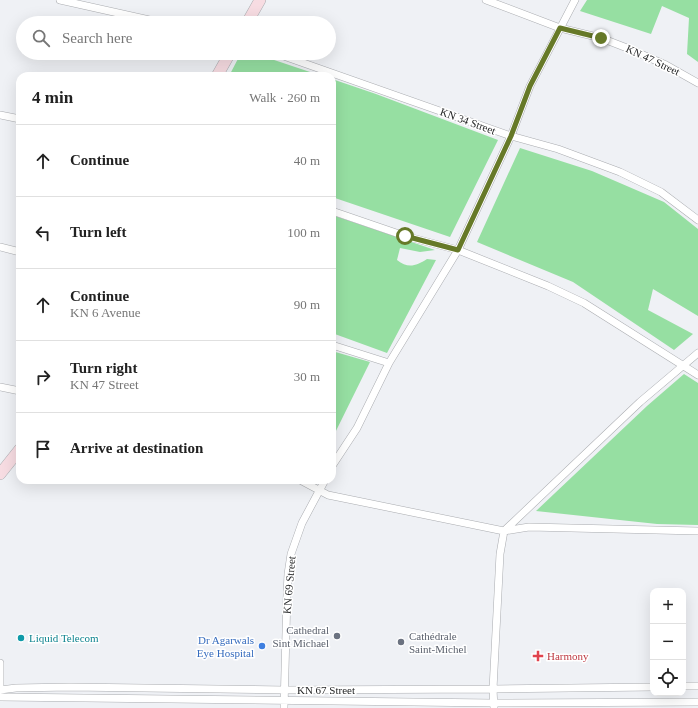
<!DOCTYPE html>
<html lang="en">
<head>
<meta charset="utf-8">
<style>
	:root { --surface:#fff; --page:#f6f6f6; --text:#222; --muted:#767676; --line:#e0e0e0 }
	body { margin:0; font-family:"Times New Roman",serif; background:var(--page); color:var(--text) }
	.controls { position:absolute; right:12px; bottom:12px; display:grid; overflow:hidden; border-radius:8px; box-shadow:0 4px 16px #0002 }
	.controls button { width:36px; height:36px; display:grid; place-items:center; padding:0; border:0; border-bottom:1px solid var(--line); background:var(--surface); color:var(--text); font:20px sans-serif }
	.stop { position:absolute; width:12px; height:12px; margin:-9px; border:3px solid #667928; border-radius:50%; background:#fff }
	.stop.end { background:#667928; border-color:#fff; box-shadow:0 1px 4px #0008 }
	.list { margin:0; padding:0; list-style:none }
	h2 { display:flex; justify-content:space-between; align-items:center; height:52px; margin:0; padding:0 16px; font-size:17px }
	h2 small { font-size:13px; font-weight:400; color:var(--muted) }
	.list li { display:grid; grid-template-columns:26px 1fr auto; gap:12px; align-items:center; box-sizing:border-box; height:72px; padding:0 16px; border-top:1px solid var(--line) }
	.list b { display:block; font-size:15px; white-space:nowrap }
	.list p { margin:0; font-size:13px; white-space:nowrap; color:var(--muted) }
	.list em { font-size:13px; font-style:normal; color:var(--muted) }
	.icon { flex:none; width:22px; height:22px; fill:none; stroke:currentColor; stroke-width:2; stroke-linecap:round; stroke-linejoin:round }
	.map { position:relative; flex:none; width:698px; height:708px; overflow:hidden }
	.search { position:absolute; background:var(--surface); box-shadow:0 4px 16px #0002; left:16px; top:16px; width:320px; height:44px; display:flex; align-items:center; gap:10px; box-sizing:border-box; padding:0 14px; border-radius:22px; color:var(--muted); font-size:15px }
	.panel { position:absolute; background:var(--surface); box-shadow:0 4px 16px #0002; left:16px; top:72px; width:320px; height:412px; border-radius:12px }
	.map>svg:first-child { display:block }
</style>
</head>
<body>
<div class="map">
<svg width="698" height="708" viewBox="0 0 698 708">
	<rect width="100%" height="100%" fill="#eff1f5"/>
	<path fill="#96dfa2" d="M 587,0 L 698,0 L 698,62 L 687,54 L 689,18 L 662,6 L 651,34 L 580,11 Z
		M 241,53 L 253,53 L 322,76 L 229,76 Z
		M 332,79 L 376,94 L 498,140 L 450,237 L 332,197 Z
		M 520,148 L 592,171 L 664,202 L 698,229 L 698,316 L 653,289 L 648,310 L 693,334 L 674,350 L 573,282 L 477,242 Z
		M 332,215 L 435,250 L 420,252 L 400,248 L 397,260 C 408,269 416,266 427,259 L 436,260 L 387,353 L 332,333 Z
		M 332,351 L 370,362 L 332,439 Z
		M 684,374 L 698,383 L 698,525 L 657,524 L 536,511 L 647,406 Z"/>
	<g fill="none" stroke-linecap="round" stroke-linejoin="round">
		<defs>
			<path id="street" d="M 60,0 L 163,23
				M 486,0 L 560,28 L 601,38 L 627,48 L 666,65 L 698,83
				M 275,53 L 511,136 L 558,149 L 620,172 L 661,192 L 698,220
				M 0,115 L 20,119
				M 332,211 L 405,236 L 458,250 L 548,286 L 584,303 L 698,375
				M 0,247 L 20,252
				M 332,345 L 389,363
				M 0,387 L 20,391
				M 332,466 L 357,428 L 389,363 L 458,250 L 511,136 L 530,86 L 575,0
				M 300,480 L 328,495 L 504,531 L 529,527 L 698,531
				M 0,663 L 0,686
				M 683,686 L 698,686
				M 0,690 L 16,688 L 70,687 L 285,690 L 493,689 L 653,687
				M 0,697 L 493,703 L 698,702
				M 284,708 L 287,594 L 288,574 L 291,554 L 302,523 L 325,480
				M 494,708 L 493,689 L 500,554 L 504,531 L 640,402 L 698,353"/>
			<path id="secondary" d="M 247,23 L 260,0
				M 217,76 L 230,53
				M 0,474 L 20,449"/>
		</defs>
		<use href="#street" stroke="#aaacb0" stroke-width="8"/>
		<use href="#secondary" stroke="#aaacb0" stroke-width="12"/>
		<use href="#street" stroke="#fff" stroke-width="7"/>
		<use href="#secondary" stroke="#f7dce2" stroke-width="11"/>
	</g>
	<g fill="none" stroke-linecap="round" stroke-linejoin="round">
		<path stroke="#667928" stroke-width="5" d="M 405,236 L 458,250 L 511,136 L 530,86 L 560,28 L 601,38"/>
	</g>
	<g fill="#6b7280" stroke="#fff" stroke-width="1.5">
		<circle cx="337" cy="636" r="4"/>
		<circle cx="401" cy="642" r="4"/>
	</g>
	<circle fill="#0f9aa8" stroke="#fff" stroke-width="1.5" cx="21" cy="638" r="4"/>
	<circle fill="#3f7fe0" stroke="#fff" stroke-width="1.5" cx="262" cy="646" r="4"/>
	<path fill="#e0444e" stroke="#fff" stroke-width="1.5" d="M536 650h4v4h4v4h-4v4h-4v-4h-4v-4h4z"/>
	<g text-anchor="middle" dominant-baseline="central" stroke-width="3" stroke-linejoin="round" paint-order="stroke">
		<g font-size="11" fill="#252627" stroke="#fff">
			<text transform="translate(653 60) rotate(25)">KN 47 Street</text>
			<text transform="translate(468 121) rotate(20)">KN 34 Street</text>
			<text transform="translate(289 585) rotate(-85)">KN 69 Street</text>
			<text x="326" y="690">KN 67 Street</text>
		</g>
		<g font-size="11" fill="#5b616d" stroke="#fff" text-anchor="end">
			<text x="329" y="630">Cathedral<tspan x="329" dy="13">Sint Michael</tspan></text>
			<text x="409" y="636" text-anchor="start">Cathédrale<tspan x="409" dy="13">Saint-Michel</tspan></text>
		</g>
		<g font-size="11" fill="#0d838f" stroke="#fff" text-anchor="start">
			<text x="29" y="638">Liquid Telecom</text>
		</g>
		<g font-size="11" fill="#366cbe" stroke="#fff" text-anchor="end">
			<text x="254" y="640">Dr Agarwals<tspan x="254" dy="13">Eye Hospital</tspan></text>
		</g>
		<g font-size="11" fill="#be3a42" stroke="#fff" text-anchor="start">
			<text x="547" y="656">Harmony</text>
		</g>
	</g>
</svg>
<div class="controls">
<button>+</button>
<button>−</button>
<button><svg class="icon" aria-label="locate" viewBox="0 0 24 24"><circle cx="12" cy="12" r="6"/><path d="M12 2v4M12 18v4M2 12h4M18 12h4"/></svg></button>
</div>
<div class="stop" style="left:405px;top:236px"></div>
<div class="stop end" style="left:601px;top:38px"></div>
<div class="search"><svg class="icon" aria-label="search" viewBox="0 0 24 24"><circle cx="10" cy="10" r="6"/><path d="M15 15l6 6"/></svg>Search here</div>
<section class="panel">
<h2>4 min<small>Walk · 260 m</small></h2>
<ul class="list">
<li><svg class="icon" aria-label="ahead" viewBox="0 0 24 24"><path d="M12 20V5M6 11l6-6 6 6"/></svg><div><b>Continue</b></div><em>40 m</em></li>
<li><svg class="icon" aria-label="left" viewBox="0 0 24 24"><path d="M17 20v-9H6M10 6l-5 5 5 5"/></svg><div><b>Turn left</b></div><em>100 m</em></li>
<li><svg class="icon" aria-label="ahead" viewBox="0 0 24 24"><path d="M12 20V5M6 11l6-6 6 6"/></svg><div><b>Continue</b><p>KN 6 Avenue</p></div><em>90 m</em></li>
<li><svg class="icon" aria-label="right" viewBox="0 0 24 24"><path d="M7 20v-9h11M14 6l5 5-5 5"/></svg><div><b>Turn right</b><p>KN 47 Street</p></div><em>30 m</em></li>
<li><svg class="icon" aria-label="arrive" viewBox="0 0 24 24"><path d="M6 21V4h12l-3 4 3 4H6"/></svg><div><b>Arrive at destination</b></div></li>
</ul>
</section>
</div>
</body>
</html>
